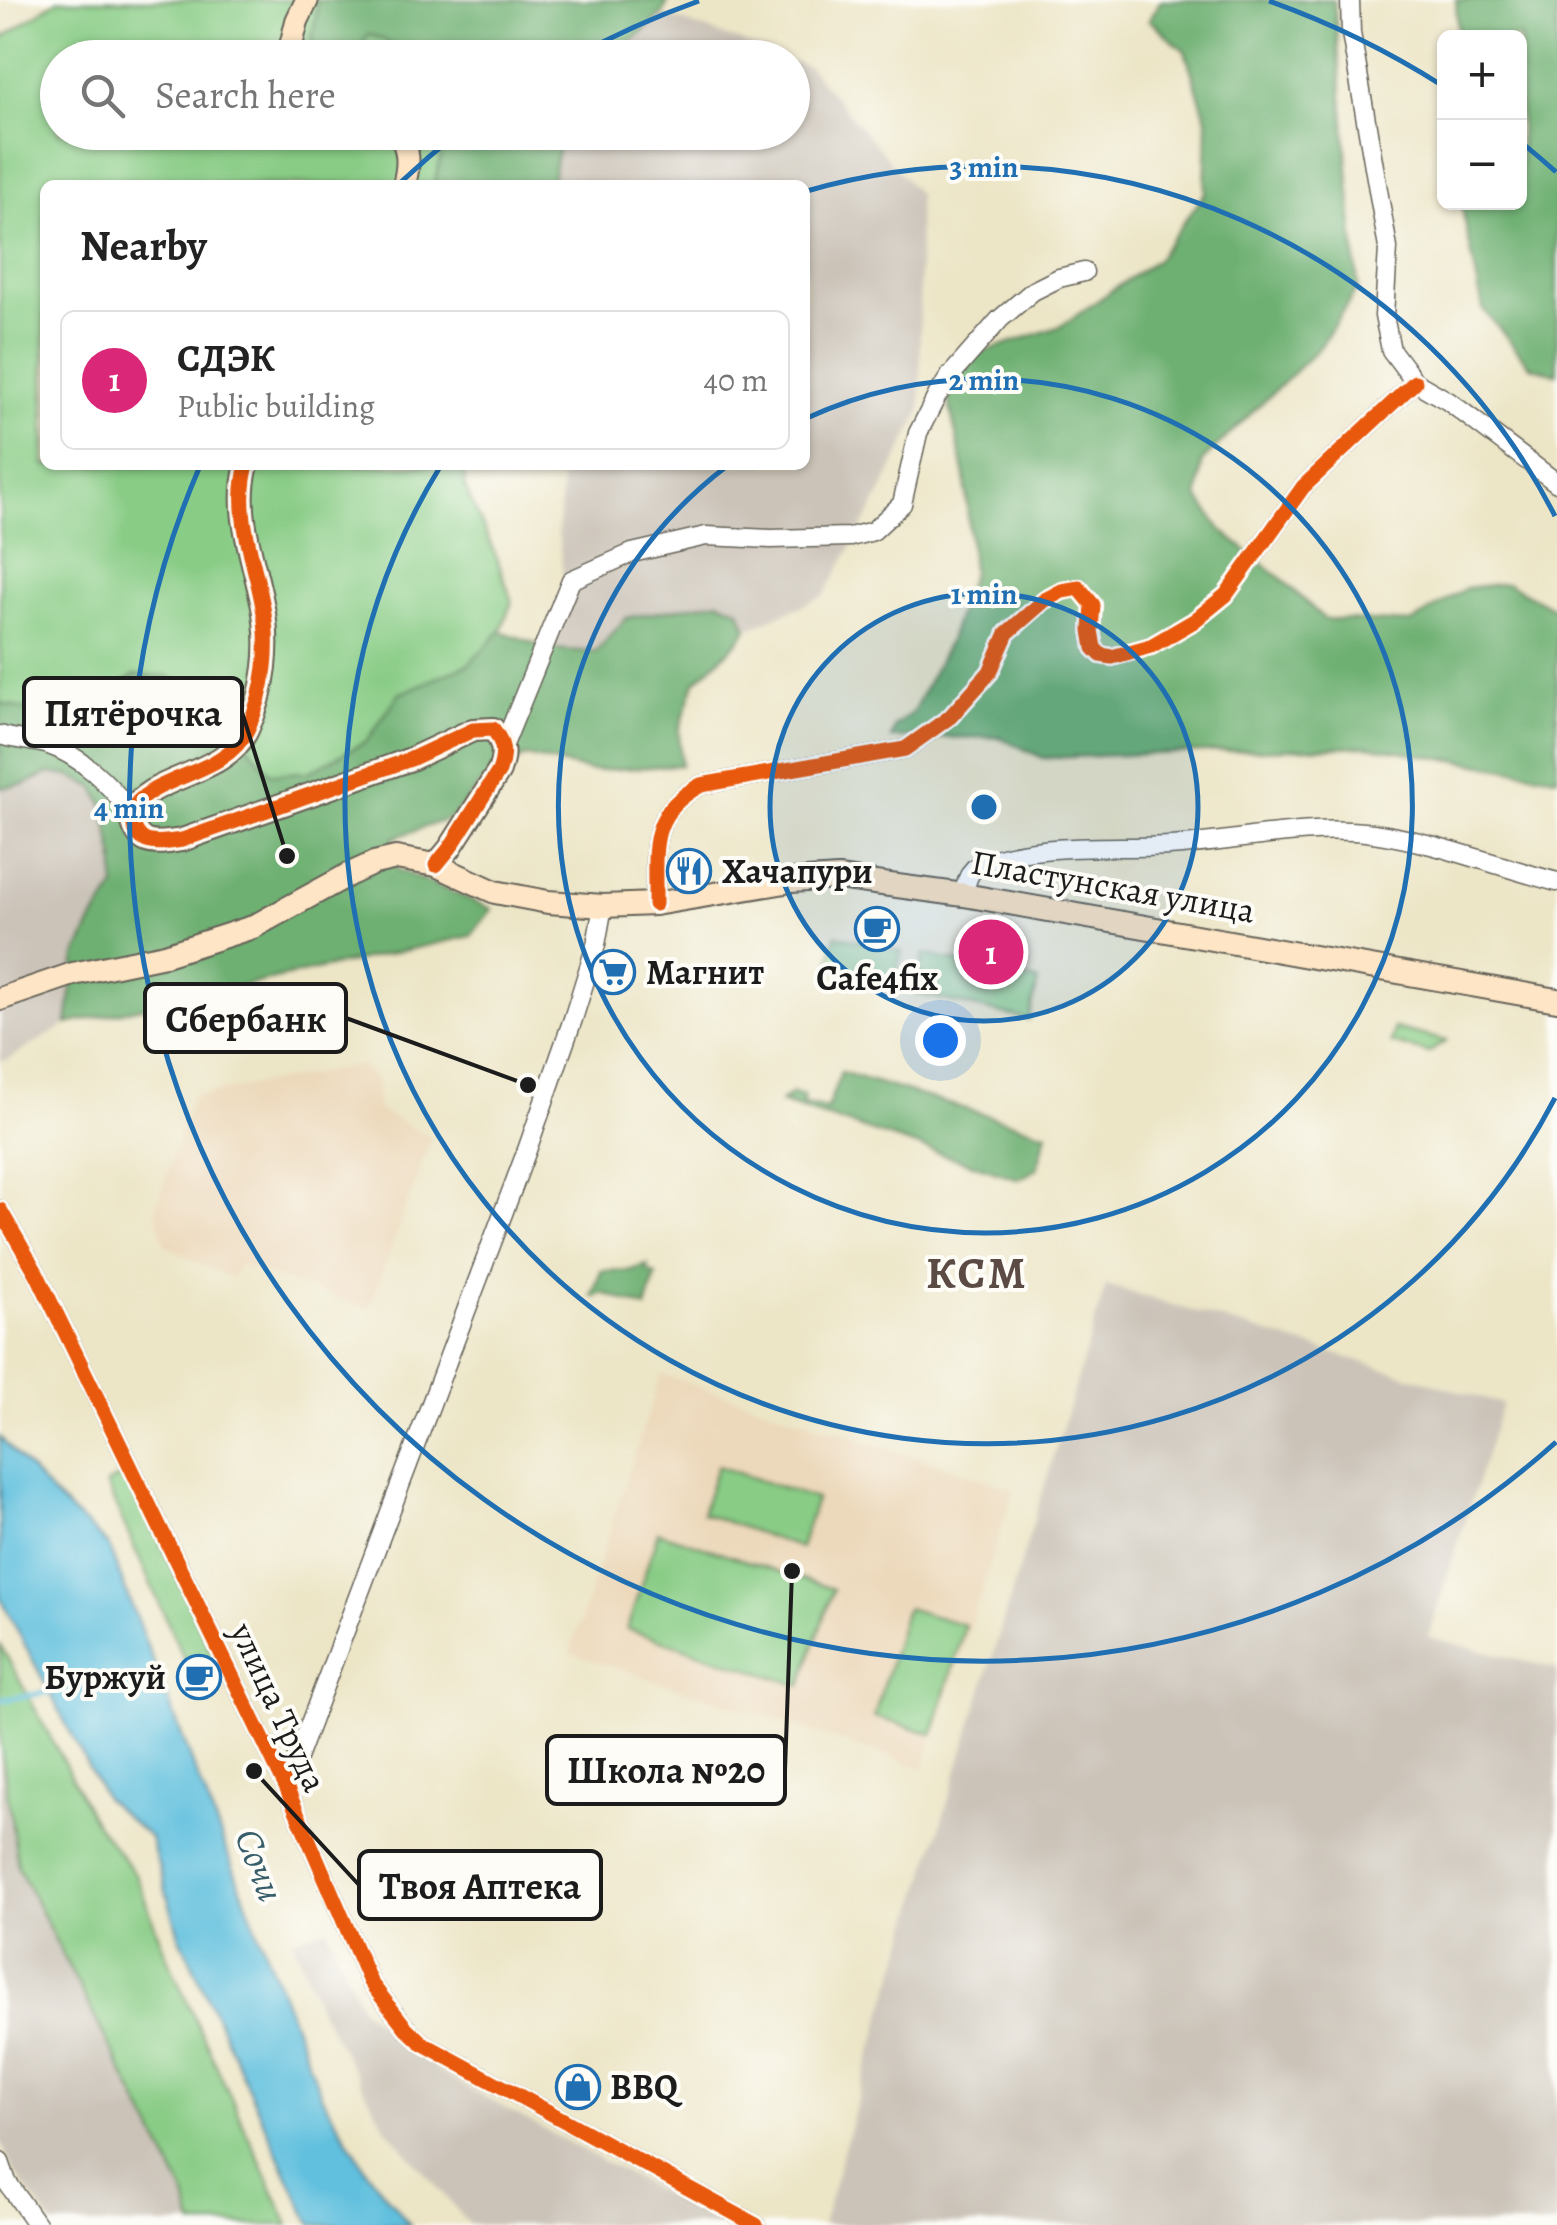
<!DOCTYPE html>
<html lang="en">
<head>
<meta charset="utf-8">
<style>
	:root { --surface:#fff; --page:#f2f2f2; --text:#222; --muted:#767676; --line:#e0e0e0; --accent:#db2777 }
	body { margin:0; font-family:Alegreya,serif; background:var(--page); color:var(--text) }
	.controls { position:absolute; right:30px; top:30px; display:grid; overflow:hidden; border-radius:15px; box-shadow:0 2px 8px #0004 }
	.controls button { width:90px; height:90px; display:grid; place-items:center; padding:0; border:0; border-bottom:2px solid var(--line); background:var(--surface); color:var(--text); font:50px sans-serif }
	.you { position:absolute; left:940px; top:1040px; width:35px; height:35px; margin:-25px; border:8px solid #fff; border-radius:50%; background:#1a73e8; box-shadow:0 0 0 15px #1a73e833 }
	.badge { display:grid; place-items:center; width:65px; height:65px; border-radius:50%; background:var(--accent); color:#fff; font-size:32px; font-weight:700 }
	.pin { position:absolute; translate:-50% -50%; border:5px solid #fff; box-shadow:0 2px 10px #0006 }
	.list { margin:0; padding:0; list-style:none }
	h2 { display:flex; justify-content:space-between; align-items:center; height:130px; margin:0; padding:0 40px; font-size:42px }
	h2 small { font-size:32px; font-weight:400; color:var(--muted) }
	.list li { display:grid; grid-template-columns:65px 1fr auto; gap:30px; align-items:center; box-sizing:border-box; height:140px; margin:0 20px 20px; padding:0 20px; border:2px solid var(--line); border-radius:15px }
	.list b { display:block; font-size:38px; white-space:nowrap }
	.list p { margin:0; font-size:32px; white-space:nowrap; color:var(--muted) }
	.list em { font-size:32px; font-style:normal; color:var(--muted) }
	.icon { flex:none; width:55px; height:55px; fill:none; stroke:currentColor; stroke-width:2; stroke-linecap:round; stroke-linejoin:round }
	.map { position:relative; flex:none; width:1557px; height:2225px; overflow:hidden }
	.search { position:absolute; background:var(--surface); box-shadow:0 2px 8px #0004; left:40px; top:40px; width:770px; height:110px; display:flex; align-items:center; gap:25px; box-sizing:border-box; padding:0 35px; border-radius:55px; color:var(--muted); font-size:38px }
	.panel { position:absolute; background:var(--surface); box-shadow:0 2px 8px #0004; left:40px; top:180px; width:770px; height:290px; border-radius:15px }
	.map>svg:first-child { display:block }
</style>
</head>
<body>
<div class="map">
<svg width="1557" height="2225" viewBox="0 0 1557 2225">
	<rect width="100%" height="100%" fill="#fdfcf7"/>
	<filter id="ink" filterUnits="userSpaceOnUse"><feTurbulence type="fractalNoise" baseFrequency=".01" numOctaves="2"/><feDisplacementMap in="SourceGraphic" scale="20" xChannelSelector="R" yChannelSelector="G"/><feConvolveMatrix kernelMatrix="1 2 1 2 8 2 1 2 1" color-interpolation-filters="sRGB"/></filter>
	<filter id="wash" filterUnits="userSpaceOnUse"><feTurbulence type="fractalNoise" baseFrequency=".0048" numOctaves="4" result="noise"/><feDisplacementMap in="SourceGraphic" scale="40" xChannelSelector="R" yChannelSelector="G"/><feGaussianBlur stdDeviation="2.25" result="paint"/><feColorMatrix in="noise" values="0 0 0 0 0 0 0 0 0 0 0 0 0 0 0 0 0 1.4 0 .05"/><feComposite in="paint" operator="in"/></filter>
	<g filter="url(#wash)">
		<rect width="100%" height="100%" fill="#ece5c6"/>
		<path fill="#ecd8ba" d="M 361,1065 L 376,1080 L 378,1109 L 431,1138 L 369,1310 L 239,1264 L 232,1278 L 203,1266 L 164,1244 L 155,1210 L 192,1097 Z
			M 661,1374 L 1014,1489 L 924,1768 L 570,1653 Z"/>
		<path fill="#cbc3b8" d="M 662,14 L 784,57 L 614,58 Z
			M 793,61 L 808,66 L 918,194 L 921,410 L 880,495 L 824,596 L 747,629 L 740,610 L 626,617 L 597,652 L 550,649 L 567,605 L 558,533 L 562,465 L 805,465 L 805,185 L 551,185 L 561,133 L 792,132 Z
			M 49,773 L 70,776 L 94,787 L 104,806 L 115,860 L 115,888 L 95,917 L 76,956 L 67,1024 L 7,1060 L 0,1061 L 0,788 L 26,784 Z
			M 1106,1285 L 1502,1404 L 1428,1637 L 1557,1669 L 1557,2225 L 822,2225 L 881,2020 Z
			M 0,1742 L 186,2196 L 193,2225 L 53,2225 L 14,2172 L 0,2140 Z
			M 327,1928 L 362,2009 L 444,2075 L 721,2225 L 470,2225 L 386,2128 L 321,2012 L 292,1939 Z"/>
		<path fill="#88cc85" stroke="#527450" stroke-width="2.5" d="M 57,0 L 316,0 C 320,22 305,36 317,57 L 58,58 L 58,132 L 446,133 L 434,185 L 45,185 L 45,465 L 464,465 L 465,488 L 496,556 L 512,601 L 501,631 L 470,664 L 399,694 L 367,741 L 309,772 L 271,774 L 214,703 L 135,675 L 107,693 L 38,713 L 0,703 L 0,40 Z
			M 367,34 L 383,39 L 407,57 L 356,58 Z
			M 836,935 L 902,952 L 894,982 L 829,965 Z
			M 924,954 L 1038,981 L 1029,1020 L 915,993 Z
			M 1394,1028 L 1447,1041 L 1428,1053 L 1391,1043 Z
			M 717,1466 L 816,1499 L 800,1548 L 702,1513 Z
			M 128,1473 L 225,1680 L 210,1686 L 197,1654 L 184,1659 L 106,1484 Z
			M 658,1532 L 833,1589 L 801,1686 L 627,1629 Z
			M 906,1608 L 965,1625 L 933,1734 L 874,1717 Z
			M 0,1644 L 66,1766 L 91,1817 L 136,1875 L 166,1955 L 289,2225 L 193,2225 L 186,2196 L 18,1867 L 0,1742 Z"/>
		<path fill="#6eb072" stroke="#456647" stroke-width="2.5" d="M 316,0 L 669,0 L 662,14 L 614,57 L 407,57 L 383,39 L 368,34 L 356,57 L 317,57 C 305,36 320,22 316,0 Z
			M 1161,0 L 1334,0 L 1358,288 L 1320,347 L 1202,461 L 1198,497 L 1222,531 L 1283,580 L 1324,619 L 1411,623 L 1466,588 L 1507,583 L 1557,610 L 1557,777 L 1368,746 L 1043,758 L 999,737 L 891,738 L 895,726 L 913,712 L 949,641 L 972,572 L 965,477 L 947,393 L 976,354 L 1061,326 L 1156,260 L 1205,193 L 1207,120 L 1185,51 L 1149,20 Z
			M 1456,0 L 1557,0 L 1557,374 L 1530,366 L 1483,309 L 1461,203 L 1520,202 L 1520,38 L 1458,37 Z
			M 446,133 L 561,133 L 551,185 L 434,185 Z
			M 719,601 L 740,610 L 747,629 L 737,643 L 695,682 L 679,730 L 681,765 L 590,771 L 527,756 L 489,775 L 451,818 L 393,838 L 397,869 L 492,909 L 471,936 L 67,1024 L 76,956 L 95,917 L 115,888 L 115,860 L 104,806 L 94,787 L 70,776 L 49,773 L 26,784 L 0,788 L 0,703 L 38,713 L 107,693 L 135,675 L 168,676 L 214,703 L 271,774 L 309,772 L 367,741 L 399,694 L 469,664 L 501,631 L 550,649 L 596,652 L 626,618 Z
			M 841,1072 L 1047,1133 L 1037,1169 L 1019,1179 L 780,1102 L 793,1093 L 804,1096 L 802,1104 L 827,1109 Z
			M 648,1265 L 647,1270 L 656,1275 L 646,1308 L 603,1293 L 596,1297 L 592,1296 L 601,1271 L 631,1270 Z"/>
		<path fill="#60c0de" stroke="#3e6e7d" stroke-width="2.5" d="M 0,1437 L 52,1494 L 108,1545 L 322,2097 L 368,2173 L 410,2225 L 312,2225 L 291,2183 L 179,1935 L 150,1838 L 105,1799 L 0,1597 Z"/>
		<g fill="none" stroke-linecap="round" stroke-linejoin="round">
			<path stroke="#60c0de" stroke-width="5" d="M 0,1700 L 56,1691"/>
		</g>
	</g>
	<g filter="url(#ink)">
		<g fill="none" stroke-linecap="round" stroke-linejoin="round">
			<defs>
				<path id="street" d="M 1350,0 L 1351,33 L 1388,248 L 1384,316 L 1391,350 L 1415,382 L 1448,401 L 1557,483
					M 0,735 C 15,740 31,740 46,744 C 82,756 108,783 131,812
					M 503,747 L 571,580 L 632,553 L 706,536 L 771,539 L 850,537 L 873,531 L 902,504 L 918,433 L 937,396 L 950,376 L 1000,319 L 1033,291 L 1059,278 L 1084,272
					M 964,895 C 966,882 969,869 981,864 C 1033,842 1112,849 1169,846 C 1237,842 1305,824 1373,833 C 1436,842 1496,866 1557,882
					M 655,904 C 656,851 646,814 701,785 L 905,749 L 950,717 L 990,672 L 1007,633 L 1045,600 L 1062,591 L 1079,588 L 1093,605 L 1091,630 L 1094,648 L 1101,655 L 1112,657 L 1151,646 L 1194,621 L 1226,595 L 1303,487 L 1415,382
					M 0,1210 L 37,1274 L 286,1787 L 370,1982 L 406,2028 L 422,2043 L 756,2225
					M 286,1787 L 527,1150 L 573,1019 L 596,945 L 603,906
					M 0,2162 L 7,2182 L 37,2225"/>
				<path id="secondary" d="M 288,58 L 297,21 L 307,0
					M 398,132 C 410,148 409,166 404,185
					M 247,465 C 234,512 253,556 262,602 C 271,645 266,690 247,730 C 225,777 148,775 131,812 C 135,847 152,845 182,840 L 411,759 L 473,730 L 493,729 C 504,743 505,754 499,771 L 450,848 L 436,865
					M 0,999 L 73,974 L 165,955 L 253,927 L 348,875 L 374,863 L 396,858 L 436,865 L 495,892 L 548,902 L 603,906 L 655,904 L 791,881 L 838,878 L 964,895 L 1557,1000"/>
			</defs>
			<use href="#street" stroke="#656258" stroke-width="21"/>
			<use href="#secondary" stroke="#656258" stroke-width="26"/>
			<use href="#street" stroke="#fff" stroke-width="18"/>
			<use href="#secondary" stroke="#fde5c5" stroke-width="22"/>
			<defs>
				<path id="cycleway" d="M 247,465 C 234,512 253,556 262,602 C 271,645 266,690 247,730 C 225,777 148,775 131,812 C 135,847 152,845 182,840 L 411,759 L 473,730 L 493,729 C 504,743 505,754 499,771 L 450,848 L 436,865
					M 655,904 C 656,851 646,814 701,785 L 905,749 L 950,717 L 990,672 L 1007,633 L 1045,600 L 1062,591 L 1079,588 L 1093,605 L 1091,630 L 1094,648 L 1101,655 L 1112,657 L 1151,646 L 1194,621 L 1226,595 L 1303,487 L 1415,382
					M 0,1210 L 37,1274 L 286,1787 L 370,1982 L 406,2028 L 422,2043 L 756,2225"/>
			</defs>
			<use href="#cycleway" stroke="#fdfcf7" stroke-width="21"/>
			<use href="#cycleway" stroke="#e8590c" stroke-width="15"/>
		</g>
	</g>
	<circle cx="984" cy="807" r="214" fill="#1f6fb2" fill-opacity=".12"/>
	<g fill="none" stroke="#1f6fb2" stroke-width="5">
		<circle cx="984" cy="807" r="214"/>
		<path d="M807 418A427 427 0 1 1 727 466"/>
		<path d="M1555 1098A641 641 0 1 1 440 467M807 191A641 641 0 0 1 1555 516"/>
		<path d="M1556 1442A855 855 0 0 1 200 466M401 182A855 855 0 0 1 458 133M576 56A855 855 0 0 1 699 1M1269 1A855 855 0 0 1 1443 86M1522 143A855 855 0 0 1 1556 172"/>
	</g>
	<defs>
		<symbol id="restaurant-ring" viewBox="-11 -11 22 22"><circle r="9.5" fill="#fdfcf7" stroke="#1f6fb2" stroke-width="1.5"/><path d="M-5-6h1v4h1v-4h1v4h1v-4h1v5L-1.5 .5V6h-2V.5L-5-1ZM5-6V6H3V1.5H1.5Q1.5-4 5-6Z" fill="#1f6fb2"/></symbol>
		<symbol id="cafe-ring" viewBox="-11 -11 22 22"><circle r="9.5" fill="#fdfcf7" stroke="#1f6fb2" stroke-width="1.5"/><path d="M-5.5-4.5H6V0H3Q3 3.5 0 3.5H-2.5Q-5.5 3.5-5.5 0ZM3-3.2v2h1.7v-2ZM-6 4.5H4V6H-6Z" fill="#1f6fb2"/></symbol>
		<symbol id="supermarket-ring" viewBox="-11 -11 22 22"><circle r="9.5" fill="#fdfcf7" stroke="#1f6fb2" stroke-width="1.5"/><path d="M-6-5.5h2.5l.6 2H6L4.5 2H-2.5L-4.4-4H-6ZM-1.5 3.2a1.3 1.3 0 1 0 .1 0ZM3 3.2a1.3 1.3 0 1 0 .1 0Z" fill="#1f6fb2"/></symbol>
		<symbol id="shop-ring" viewBox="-11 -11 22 22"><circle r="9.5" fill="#fdfcf7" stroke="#1f6fb2" stroke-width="1.5"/><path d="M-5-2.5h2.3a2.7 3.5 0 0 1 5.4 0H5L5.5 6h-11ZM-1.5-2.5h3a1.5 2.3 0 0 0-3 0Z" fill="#1f6fb2"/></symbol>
	</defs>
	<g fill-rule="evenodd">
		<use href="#restaurant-ring" x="664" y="846" width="50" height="50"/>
		<use href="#cafe-ring" x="852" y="904" width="50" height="50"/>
		<use href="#supermarket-ring" x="588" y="947" width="50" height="50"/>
		<use href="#cafe-ring" x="174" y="1652" width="50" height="50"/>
		<use href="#shop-ring" x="553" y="2062" width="50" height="50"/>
	</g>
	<g text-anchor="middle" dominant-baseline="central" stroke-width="8" stroke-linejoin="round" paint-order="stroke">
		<g font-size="35" font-weight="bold" fill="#1c1c1c" stroke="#fdfcf7" text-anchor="start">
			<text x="722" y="871">Хачапури</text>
			<text x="646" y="972">Магнит</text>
			<text x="877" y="978" text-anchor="middle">Cafe4fix</text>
			<text x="166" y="1677" text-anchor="end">Буржуй</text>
			<text x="610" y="2087">BBQ</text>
		</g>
		<g font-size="35" fill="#1c1c1c" stroke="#fdfcf7">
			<text transform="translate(1113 886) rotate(10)">Пластунская улица</text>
			<text transform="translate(279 1707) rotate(65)">улица Труда</text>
		</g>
		<g font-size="38" font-style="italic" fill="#375e6a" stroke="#fdfcf7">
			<text transform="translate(260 1865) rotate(69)">Сочи</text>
		</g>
		<g font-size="45" font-weight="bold" letter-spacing="2.5" fill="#5b4b44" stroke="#fdfcf7">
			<text x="977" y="1273">КСМ</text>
		</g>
	</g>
	<circle cx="984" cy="807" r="15" fill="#1f6fb2" stroke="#fdfcf7" stroke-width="5"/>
	<g font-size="30" text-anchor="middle" font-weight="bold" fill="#1f6fb2" stroke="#fdfcf7" stroke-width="8" stroke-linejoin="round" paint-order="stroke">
		<text x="984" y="177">3 min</text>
		<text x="984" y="390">2 min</text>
		<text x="984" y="604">1 min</text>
		<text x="129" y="818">4 min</text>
	</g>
	<path fill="none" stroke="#1c1c1c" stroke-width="4" d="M287 856L242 712M528 1085L346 1018M792 1571L785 1770M254 1771L359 1885"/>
	<g fill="#1c1c1c" stroke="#fdfcf7" stroke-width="4">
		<circle cx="287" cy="856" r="10"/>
		<circle cx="528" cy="1085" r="10"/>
		<circle cx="792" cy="1571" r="10"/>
		<circle cx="254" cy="1771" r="10"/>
	</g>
	<g fill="#fdfcf7" stroke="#1c1c1c" stroke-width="4">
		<rect x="24" y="678" width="218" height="68" rx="10"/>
		<rect x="145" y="984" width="201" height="68" rx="10"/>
		<rect x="547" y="1736" width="238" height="68" rx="10"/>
		<rect x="359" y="1851" width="242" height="68" rx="10"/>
	</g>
	<g font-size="38" text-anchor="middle" font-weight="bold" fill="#1c1c1c">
		<text x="133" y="726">Пятёрочка</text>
		<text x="246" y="1032">Сбербанк</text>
		<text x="666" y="1783">Школа №20</text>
		<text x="480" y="1899">Твоя Аптека</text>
	</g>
</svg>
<div class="controls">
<button>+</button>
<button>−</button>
</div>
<div class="you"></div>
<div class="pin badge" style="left:991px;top:952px">1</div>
<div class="search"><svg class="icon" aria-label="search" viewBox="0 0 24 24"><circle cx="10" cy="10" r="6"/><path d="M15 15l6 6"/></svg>Search here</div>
<section class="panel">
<h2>Nearby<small></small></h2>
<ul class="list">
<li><span class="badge">1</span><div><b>СДЭК</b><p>Public building</p></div><em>40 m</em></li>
</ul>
</section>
</div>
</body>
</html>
